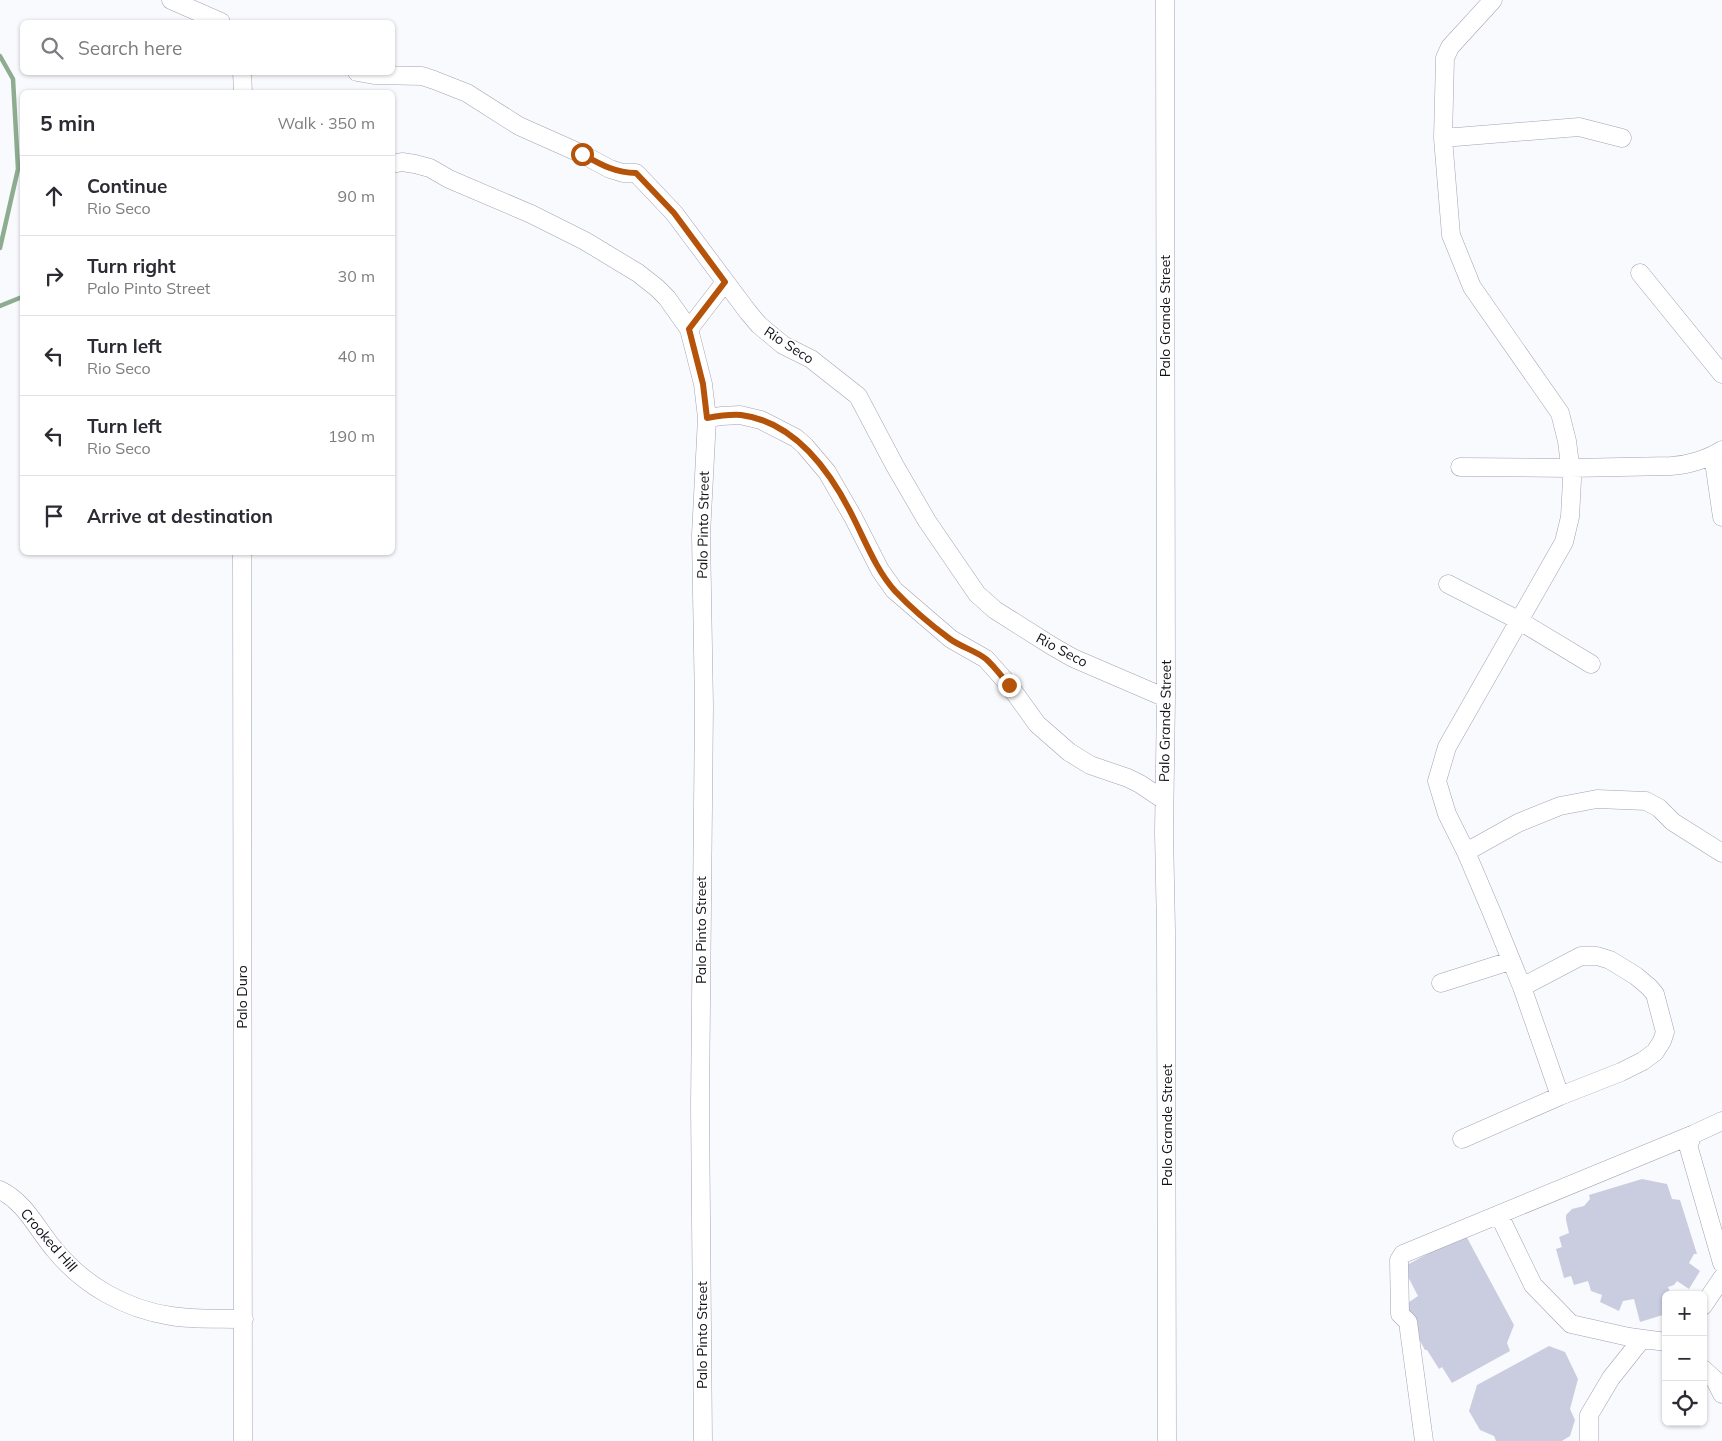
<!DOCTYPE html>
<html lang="en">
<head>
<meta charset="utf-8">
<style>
	:root { --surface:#fff; --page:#f2f2f3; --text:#2b2b33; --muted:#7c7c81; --line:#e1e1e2 }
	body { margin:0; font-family:Mulish,sans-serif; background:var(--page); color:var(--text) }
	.controls { position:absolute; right:15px; bottom:15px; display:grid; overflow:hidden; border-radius:8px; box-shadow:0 1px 4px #0004 }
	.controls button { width:45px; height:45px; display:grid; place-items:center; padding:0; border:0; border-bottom:1px solid var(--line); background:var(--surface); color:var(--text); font:25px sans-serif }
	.stop { position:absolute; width:15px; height:15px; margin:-11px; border:4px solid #b45309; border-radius:50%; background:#fff }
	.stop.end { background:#b45309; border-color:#fff; box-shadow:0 1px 5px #0008 }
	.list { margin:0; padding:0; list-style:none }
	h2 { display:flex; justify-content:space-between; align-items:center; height:65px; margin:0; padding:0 20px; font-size:21px }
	h2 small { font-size:16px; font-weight:400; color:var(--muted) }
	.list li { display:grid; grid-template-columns:32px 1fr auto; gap:15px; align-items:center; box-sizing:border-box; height:80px; padding:0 20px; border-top:1px solid var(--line) }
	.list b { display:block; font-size:19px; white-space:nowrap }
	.list p { margin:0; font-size:16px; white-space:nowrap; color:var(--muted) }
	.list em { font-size:16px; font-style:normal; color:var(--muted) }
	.icon { flex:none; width:28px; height:28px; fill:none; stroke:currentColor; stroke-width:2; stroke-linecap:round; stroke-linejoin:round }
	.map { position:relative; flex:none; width:1722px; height:1441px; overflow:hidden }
	.search { position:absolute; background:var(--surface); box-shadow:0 1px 4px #0004; left:20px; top:20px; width:375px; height:55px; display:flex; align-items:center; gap:12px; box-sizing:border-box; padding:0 18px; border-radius:8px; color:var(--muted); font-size:19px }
	.panel { position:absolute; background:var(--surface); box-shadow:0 1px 4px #0004; left:20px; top:90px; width:375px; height:465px; border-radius:8px }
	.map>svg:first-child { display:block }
</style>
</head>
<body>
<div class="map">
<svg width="1722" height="1441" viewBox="0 0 1722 1441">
	<rect width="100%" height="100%" fill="#f9fafe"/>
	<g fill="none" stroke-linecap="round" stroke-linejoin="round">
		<path stroke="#8ead90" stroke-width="4.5" d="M 0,56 L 13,79 L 18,169 L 0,248
			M 0,306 L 22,297"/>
	</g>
	<path fill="#cacddf" d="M 1642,1179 L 1667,1184 L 1672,1199 L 1680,1200 L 1697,1254 L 1694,1254 L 1689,1263 L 1700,1271 L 1689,1289 L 1677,1281 L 1674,1285 L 1668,1287 L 1671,1295 L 1666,1295 L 1666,1314 L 1640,1322 L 1634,1299 L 1623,1301 L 1619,1311 L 1600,1302 L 1602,1295 L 1591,1291 L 1588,1281 L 1574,1285 L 1571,1276 L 1564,1278 L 1556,1249 L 1562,1247 L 1559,1237 L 1569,1233 L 1566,1220 L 1566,1215 L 1572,1209 L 1584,1206 L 1590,1199 L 1589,1195 Z
		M 1465,1234 L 1514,1325 L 1507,1343 L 1510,1351 L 1452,1383 L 1442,1367 L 1439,1369 L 1427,1350 L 1425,1350 L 1403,1309 L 1406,1304 L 1418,1296 L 1403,1267 Z
		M 1549,1346 L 1565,1352 L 1578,1379 L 1570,1409 L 1575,1420 L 1570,1436 L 1562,1441 L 1496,1441 L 1494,1436 L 1480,1430 L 1469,1411 L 1477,1385 Z"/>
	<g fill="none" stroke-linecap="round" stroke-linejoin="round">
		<defs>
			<path id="minor" d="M 171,0 L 221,22
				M 1165,0 L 1166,698 L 1164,833 L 1166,930 L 1167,1441
				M 1493,0 L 1450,47 L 1445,58 L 1443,138 L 1451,235 L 1472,287 L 1560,413 L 1567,441 L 1572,480 L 1570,517 L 1564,542 L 1447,747 L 1437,781 L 1447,814 L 1466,852 L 1492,913 L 1522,987 L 1560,1096
				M 242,72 L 243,92
				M 357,72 L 374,75 L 422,76 L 434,80 L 467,93 L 519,126 L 582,154 L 610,169 L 623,173 L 636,173 L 674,213 L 748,312 L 759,325 L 783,345 L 811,359 L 858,396 L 895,466 L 927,521 L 977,594 L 995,610 L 1052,646 L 1073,658 L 1166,698
				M 1443,138 L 1579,127 L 1622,138
				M 392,164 L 402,162 L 415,164 L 430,168 L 449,179 L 531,214 L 585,241 L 638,273 L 657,288 L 667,298 L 689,329 L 703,384 L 707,418 L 701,535 L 704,706 L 700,1105 L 703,1441
				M 1640,273 L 1722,374
				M 689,329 L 725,282
				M 707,418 L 722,416 L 740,415 L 761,420 L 796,438 L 805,446 L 827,472 L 853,517 L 880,570 L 894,590 L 951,639 L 986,659 L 1009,685 L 1037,724 L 1069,752 L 1090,765 L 1128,778 L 1140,784 L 1164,800
				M 1713,455 L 1722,517
				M 1460,467 L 1570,468 L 1671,466 C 1688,465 1708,459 1722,450
				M 242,552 L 243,1441
				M 1448,584 L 1518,620 L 1591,664
				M 1466,852 L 1518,823 L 1560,806 L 1597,799 L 1646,801 L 1659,808 L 1673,822 L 1722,853
				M 1441,983 L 1510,961
				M 1722,1121 L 1694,1134 L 1688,1145 L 1722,1263
				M 1462,1139 L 1560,1096 L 1621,1072 L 1643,1061 L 1655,1052 L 1662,1041 L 1665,1032 L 1655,994 L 1649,987 L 1636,976 L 1610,960 L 1597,956 L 1581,956 L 1522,987
				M 0,1190 C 25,1202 37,1229 54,1249 C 83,1285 125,1309 171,1316 C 195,1320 220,1318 244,1319
				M 1499,1215 L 1533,1285 L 1571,1324 L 1629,1337 L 1666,1342
				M 1703,1306 L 1722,1278
				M 1703,1369 L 1715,1380 L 1722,1394
				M 1424,1441 L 1408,1322 L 1400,1314 L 1399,1260 L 1403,1254 L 1694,1134
				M 1589,1441 L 1589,1415 L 1611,1378 L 1642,1339"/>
		</defs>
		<use href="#minor" stroke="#a1a3b5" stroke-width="19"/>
		<use href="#minor" stroke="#fff" stroke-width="18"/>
	</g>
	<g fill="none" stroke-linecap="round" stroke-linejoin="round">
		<path stroke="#b45309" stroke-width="6" d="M 582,154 C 600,164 615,173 636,173 L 674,213 L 725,282 L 689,329 L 703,384 L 707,418 C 718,416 729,414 741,415 C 796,422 831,472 854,519 C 866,543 877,571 895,591 C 911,608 931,625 950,639 C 961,647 976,651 986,659 C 995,667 1002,677 1009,685"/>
	</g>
	<g text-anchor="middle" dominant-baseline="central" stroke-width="4" stroke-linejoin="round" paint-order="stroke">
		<g font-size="14" fill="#121219" stroke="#fff">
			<text transform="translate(1165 316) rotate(-90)">Palo Grande Street</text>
			<text transform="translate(789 345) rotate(33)">Rio Seco</text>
			<text transform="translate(703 525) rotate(-89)">Palo Pinto Street</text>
			<text transform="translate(1062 650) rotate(28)">Rio Seco</text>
			<text transform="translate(1165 721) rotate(-89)">Palo Grande Street</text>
			<text transform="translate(701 930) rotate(-90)">Palo Pinto Street</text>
			<text transform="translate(242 997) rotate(-90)">Palo Duro</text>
			<text transform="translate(1167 1125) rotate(-90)">Palo Grande Street</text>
			<text transform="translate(49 1240) rotate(49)">Crooked Hill</text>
			<text transform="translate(702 1335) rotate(-90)">Palo Pinto Street</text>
		</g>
	</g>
</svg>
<div class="controls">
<button>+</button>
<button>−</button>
<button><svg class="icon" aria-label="locate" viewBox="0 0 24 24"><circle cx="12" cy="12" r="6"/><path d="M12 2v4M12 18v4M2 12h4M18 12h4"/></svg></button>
</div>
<div class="stop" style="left:582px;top:154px"></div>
<div class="stop end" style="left:1009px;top:685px"></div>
<div class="search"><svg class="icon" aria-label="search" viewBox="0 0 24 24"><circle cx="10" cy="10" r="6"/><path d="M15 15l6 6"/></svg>Search here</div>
<section class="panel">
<h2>5 min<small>Walk · 350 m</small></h2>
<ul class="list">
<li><svg class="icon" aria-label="ahead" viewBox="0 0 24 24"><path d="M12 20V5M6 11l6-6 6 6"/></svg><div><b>Continue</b><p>Rio Seco</p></div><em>90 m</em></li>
<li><svg class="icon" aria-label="right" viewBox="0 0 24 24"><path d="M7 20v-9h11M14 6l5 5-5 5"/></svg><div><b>Turn right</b><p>Palo Pinto Street</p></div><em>30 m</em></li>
<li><svg class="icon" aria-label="left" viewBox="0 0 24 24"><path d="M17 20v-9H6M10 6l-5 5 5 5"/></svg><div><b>Turn left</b><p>Rio Seco</p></div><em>40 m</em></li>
<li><svg class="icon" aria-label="left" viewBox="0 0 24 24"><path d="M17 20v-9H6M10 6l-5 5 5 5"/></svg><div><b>Turn left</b><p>Rio Seco</p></div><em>190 m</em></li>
<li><svg class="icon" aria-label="arrive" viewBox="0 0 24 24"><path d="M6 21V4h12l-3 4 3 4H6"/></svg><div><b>Arrive at destination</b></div></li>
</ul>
</section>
</div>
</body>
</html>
